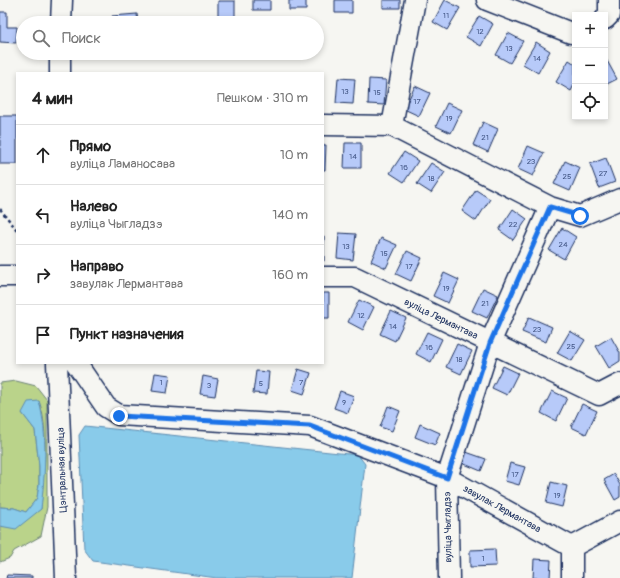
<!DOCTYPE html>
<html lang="ru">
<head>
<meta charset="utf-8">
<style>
	:root { --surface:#fff; --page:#f2f2f2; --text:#222; --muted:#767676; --line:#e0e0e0 }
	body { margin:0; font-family:Pangolin,sans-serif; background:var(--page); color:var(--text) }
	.controls { position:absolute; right:12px; top:12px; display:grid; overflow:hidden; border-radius:0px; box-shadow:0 2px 6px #0003 }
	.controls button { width:36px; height:36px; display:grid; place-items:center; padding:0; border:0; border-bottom:1px solid var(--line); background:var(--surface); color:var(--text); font:20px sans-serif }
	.stop { position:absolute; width:12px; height:12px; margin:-9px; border:3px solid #1a73e8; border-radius:50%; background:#fff }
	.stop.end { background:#1a73e8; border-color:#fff; box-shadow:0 1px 4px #0008 }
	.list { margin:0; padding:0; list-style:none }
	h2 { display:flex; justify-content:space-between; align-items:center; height:52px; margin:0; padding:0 16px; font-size:17px }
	h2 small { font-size:13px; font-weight:400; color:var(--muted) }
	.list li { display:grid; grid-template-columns:26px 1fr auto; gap:12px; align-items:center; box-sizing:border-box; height:60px; padding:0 16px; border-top:1px solid var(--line) }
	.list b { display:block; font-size:15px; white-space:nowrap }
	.list p { margin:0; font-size:13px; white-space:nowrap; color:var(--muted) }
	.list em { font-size:13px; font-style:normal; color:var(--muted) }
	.icon { flex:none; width:22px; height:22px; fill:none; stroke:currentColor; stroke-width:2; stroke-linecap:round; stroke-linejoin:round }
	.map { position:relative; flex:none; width:620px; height:578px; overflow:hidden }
	.search { position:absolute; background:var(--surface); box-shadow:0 2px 6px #0003; left:16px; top:16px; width:308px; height:44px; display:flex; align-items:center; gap:10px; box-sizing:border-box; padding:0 14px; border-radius:22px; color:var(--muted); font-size:15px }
	.panel { position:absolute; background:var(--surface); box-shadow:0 2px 6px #0003; left:16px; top:72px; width:308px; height:292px; border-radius:0px }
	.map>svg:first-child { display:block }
</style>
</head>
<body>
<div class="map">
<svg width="620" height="578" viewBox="0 0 620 578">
	<rect width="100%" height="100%" fill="#f6f6f2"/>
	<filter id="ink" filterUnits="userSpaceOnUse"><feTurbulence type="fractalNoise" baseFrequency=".025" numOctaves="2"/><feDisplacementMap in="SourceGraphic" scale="8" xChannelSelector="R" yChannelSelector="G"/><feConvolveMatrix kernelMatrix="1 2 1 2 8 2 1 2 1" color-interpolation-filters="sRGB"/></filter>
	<g filter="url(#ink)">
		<path fill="#bad38a" stroke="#6a8174" d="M 16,381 L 36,386 L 47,400 L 47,507 L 41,536 L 14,551 L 10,558 L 0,562 L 0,526 L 11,527 L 41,509 C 43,476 50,431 39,401 L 22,413 L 35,430 L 39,466 L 39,484 L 37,498 L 26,512 L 14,508 L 0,507 L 0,383 Z"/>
		<path fill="#89cbea" stroke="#5d8db2" d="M 39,401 C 48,435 45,473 41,509 L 16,529 L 0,526 L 0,507 L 14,508 L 26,512 L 37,498 L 39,484 L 39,466 L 35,430 L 22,413 L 28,402 Z
			M 85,426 L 358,455 L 365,464 L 352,578 L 217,578 L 93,561 L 84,549 L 79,435 Z"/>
		<path fill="#b7caf9" stroke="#1b2f5e" d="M 253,0 L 270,0 L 270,10 L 253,10 Z
			M 289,0 L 306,0 L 306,10 L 289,10 Z
			M 335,0 L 352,0 L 352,13 L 335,13 Z
			M 383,0 L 400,0 L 400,8 L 383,8 Z
			M 445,0 L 460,8 L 447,30 L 433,22 Z
			M 218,1 L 235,1 L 235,23 L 218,23 Z
			M 0,12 L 7,12 L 7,27 L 17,27 L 16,43 L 0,42 Z
			M 137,14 L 138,23 L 113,23 L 112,16 Z
			M 479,16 L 493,24 L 481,46 L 466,37 Z
			M 508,33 L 523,41 L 510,63 L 496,55 Z
			M 536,42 L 550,51 L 538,73 L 523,64 Z
			M 605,57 L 617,79 L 605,85 Z
			M 569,60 L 575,64 L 575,83 L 571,91 L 556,82 Z
			M 338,78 L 355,79 L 353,104 L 336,103 Z
			M 369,79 L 386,80 L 384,105 L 368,104 Z
			M 415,86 L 430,93 L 419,116 L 404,109 Z
			M 447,103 L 462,110 L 451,133 L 436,126 Z
			M 0,116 L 17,116 L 17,164 L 0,164 Z
			M 483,122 L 498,129 L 488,152 L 473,145 Z
			M 345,143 L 361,143 L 361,168 L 344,168 Z
			M 323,145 L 326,145 L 325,170 L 323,170 Z
			M 528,146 L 544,153 L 533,176 L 518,169 Z
			M 404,152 L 418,161 L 404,182 L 390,173 Z
			M 606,158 L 615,182 L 599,188 L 590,164 Z
			M 565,161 L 580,168 L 570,191 L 554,184 Z
			M 431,163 L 445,172 L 431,193 L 417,184 Z
			M 476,190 L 490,199 L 476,221 L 462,211 Z
			M 513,209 L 527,219 L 513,240 L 499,230 Z
			M 562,228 L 576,237 L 564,259 L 549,250 Z
			M 339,233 L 356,234 L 353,260 L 337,258 Z
			M 323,236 L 324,236 L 324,261 L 323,261 Z
			M 381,238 L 397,245 L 386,268 L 371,261 Z
			M 407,251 L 422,258 L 411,281 L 396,274 Z
			M 444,273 L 459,280 L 448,303 L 433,296 Z
			M 483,288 L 498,295 L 487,318 L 472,311 Z
			M 323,293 L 329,293 L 329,318 L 323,318 Z
			M 359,300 L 374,307 L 363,330 L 348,322 Z
			M 391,311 L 406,318 L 395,341 L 380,334 Z
			M 529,317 L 552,327 L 546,342 L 522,332 Z
			M 570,331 L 585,340 L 572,361 L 557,353 Z
			M 427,332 L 442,339 L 431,362 L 416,354 Z
			M 611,337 L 620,353 L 620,361 L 609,368 L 596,346 Z
			M 457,344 L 472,351 L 461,374 L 446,367 Z
			M 503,366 L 518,373 L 507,395 L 492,388 Z
			M 298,369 L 311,373 L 304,394 L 292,390 Z
			M 256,371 L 269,372 L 267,394 L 253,393 Z
			M 155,373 L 170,375 L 167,393 L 152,391 Z
			M 203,376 L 218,379 L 215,396 L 200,394 Z
			M 340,391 L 354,396 L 348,413 L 334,408 Z
			M 552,391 L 567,398 L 556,421 L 541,413 Z
			M 582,404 L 597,411 L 586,434 L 571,427 Z
			M 388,406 L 400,411 L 392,431 L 380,427 Z
			M 420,424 L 440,433 L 435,445 L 415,437 Z
			M 466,452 L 486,459 L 481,471 L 462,463 Z
			M 510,463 L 525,467 L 519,485 L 505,481 Z
			M 614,474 L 620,485 L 620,497 L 615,500 L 604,480 Z
			M 551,482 L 567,486 L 562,507 L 546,503 Z
			M 495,549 L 496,566 L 470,567 L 470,550 Z
			M 534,559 L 551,560 L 550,578 L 533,578 Z
			M 7,575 L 32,576 L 32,578 L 6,578 Z"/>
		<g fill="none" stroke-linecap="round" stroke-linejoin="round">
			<defs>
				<path id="minor" d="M 487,0 L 571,33 L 575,32
					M 605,19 L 609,15 L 609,0
					M 61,23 L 62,0
					M 60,73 L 60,53
					M 323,125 L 392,126 L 550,207 L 580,216 L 620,199
					M 392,126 L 415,0
					M 0,276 L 17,276
					M 323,277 L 355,277 L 599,395 L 620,384
					M 57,363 L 66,578
					M 76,363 L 106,407 L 119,415 L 310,426 L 447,478 L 572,547 L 620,521
					M 572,547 L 572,578
					M 449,578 L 447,478 L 490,343 L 550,207"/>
			</defs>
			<use href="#minor" stroke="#1b2f5e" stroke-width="23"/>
			<path stroke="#1b2f5e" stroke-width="2.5" stroke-dasharray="3 3" stroke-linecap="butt" d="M 0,209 L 17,230"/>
			<use href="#minor" stroke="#f6f6f2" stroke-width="20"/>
		</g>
	</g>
	<g fill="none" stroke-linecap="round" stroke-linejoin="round" filter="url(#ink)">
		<path stroke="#1a73e8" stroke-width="5" d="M 119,416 L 310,426 L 447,478 L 490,343 L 550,207 L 580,216"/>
	</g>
	<g text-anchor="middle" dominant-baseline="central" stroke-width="4" stroke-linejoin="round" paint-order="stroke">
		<g font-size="8" fill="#425685">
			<text x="446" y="15">11</text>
			<text x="480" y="31">12</text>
			<text x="509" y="48">13</text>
			<text x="537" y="58">14</text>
			<text x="345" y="91">13</text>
			<text x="377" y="92">15</text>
			<text x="417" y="101">17</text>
			<text x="449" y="118">19</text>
			<text x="485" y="137">21</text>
			<text x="353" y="156">14</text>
			<text x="531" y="161">23</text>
			<text x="404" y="167">16</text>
			<text x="603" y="173">27</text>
			<text x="567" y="176">25</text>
			<text x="431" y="178">18</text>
			<text x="513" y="224">22</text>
			<text x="563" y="244">24</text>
			<text x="346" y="246">13</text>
			<text x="384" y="253">15</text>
			<text x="409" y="266">17</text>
			<text x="446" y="288">19</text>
			<text x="485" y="303">21</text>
			<text x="361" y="315">12</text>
			<text x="393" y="326">14</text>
			<text x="537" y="329">23</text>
			<text x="571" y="346">25</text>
			<text x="429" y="347">16</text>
			<text x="459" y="359">18</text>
			<text x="161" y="382">1</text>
			<text x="301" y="382">7</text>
			<text x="261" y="383">5</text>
			<text x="209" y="385">3</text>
			<text x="344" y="402">9</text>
			<text x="515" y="474">17</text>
			<text x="557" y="495">19</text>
			<text x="483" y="558">1</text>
		</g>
		<g font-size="10" fill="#1b2f5e" stroke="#f6f6f2">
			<text transform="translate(441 319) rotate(26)">вуліца Лермантава</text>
			<text transform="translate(62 470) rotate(-92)">Цэнтральная вуліца</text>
			<text transform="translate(502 509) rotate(29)">завулак Лермантава</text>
			<text transform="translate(448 527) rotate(-91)">вуліца Чыгладзэ</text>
		</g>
	</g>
</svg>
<div class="controls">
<button>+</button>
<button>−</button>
<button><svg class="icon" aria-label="locate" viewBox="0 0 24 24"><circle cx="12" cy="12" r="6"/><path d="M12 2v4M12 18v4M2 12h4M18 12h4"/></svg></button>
</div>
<div class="stop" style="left:580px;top:216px"></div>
<div class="stop end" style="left:119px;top:416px"></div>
<div class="search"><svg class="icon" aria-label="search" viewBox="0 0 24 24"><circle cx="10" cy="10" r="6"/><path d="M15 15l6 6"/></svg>Поиск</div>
<section class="panel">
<h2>4 мин<small>Пешком · 310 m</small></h2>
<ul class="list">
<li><svg class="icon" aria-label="ahead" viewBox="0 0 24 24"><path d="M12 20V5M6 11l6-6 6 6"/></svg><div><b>Прямо</b><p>вуліца Ламаносава</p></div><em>10 m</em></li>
<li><svg class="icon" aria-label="left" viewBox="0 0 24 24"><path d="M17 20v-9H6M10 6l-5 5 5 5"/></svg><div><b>Налево</b><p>вуліца Чыгладзэ</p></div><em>140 m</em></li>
<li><svg class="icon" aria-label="right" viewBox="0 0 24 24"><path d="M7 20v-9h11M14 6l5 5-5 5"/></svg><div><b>Направо</b><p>завулак Лермантава</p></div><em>160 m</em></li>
<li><svg class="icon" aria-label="arrive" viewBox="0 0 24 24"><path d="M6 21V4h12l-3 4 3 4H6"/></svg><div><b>Пункт назначения</b></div></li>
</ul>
</section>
</div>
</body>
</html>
